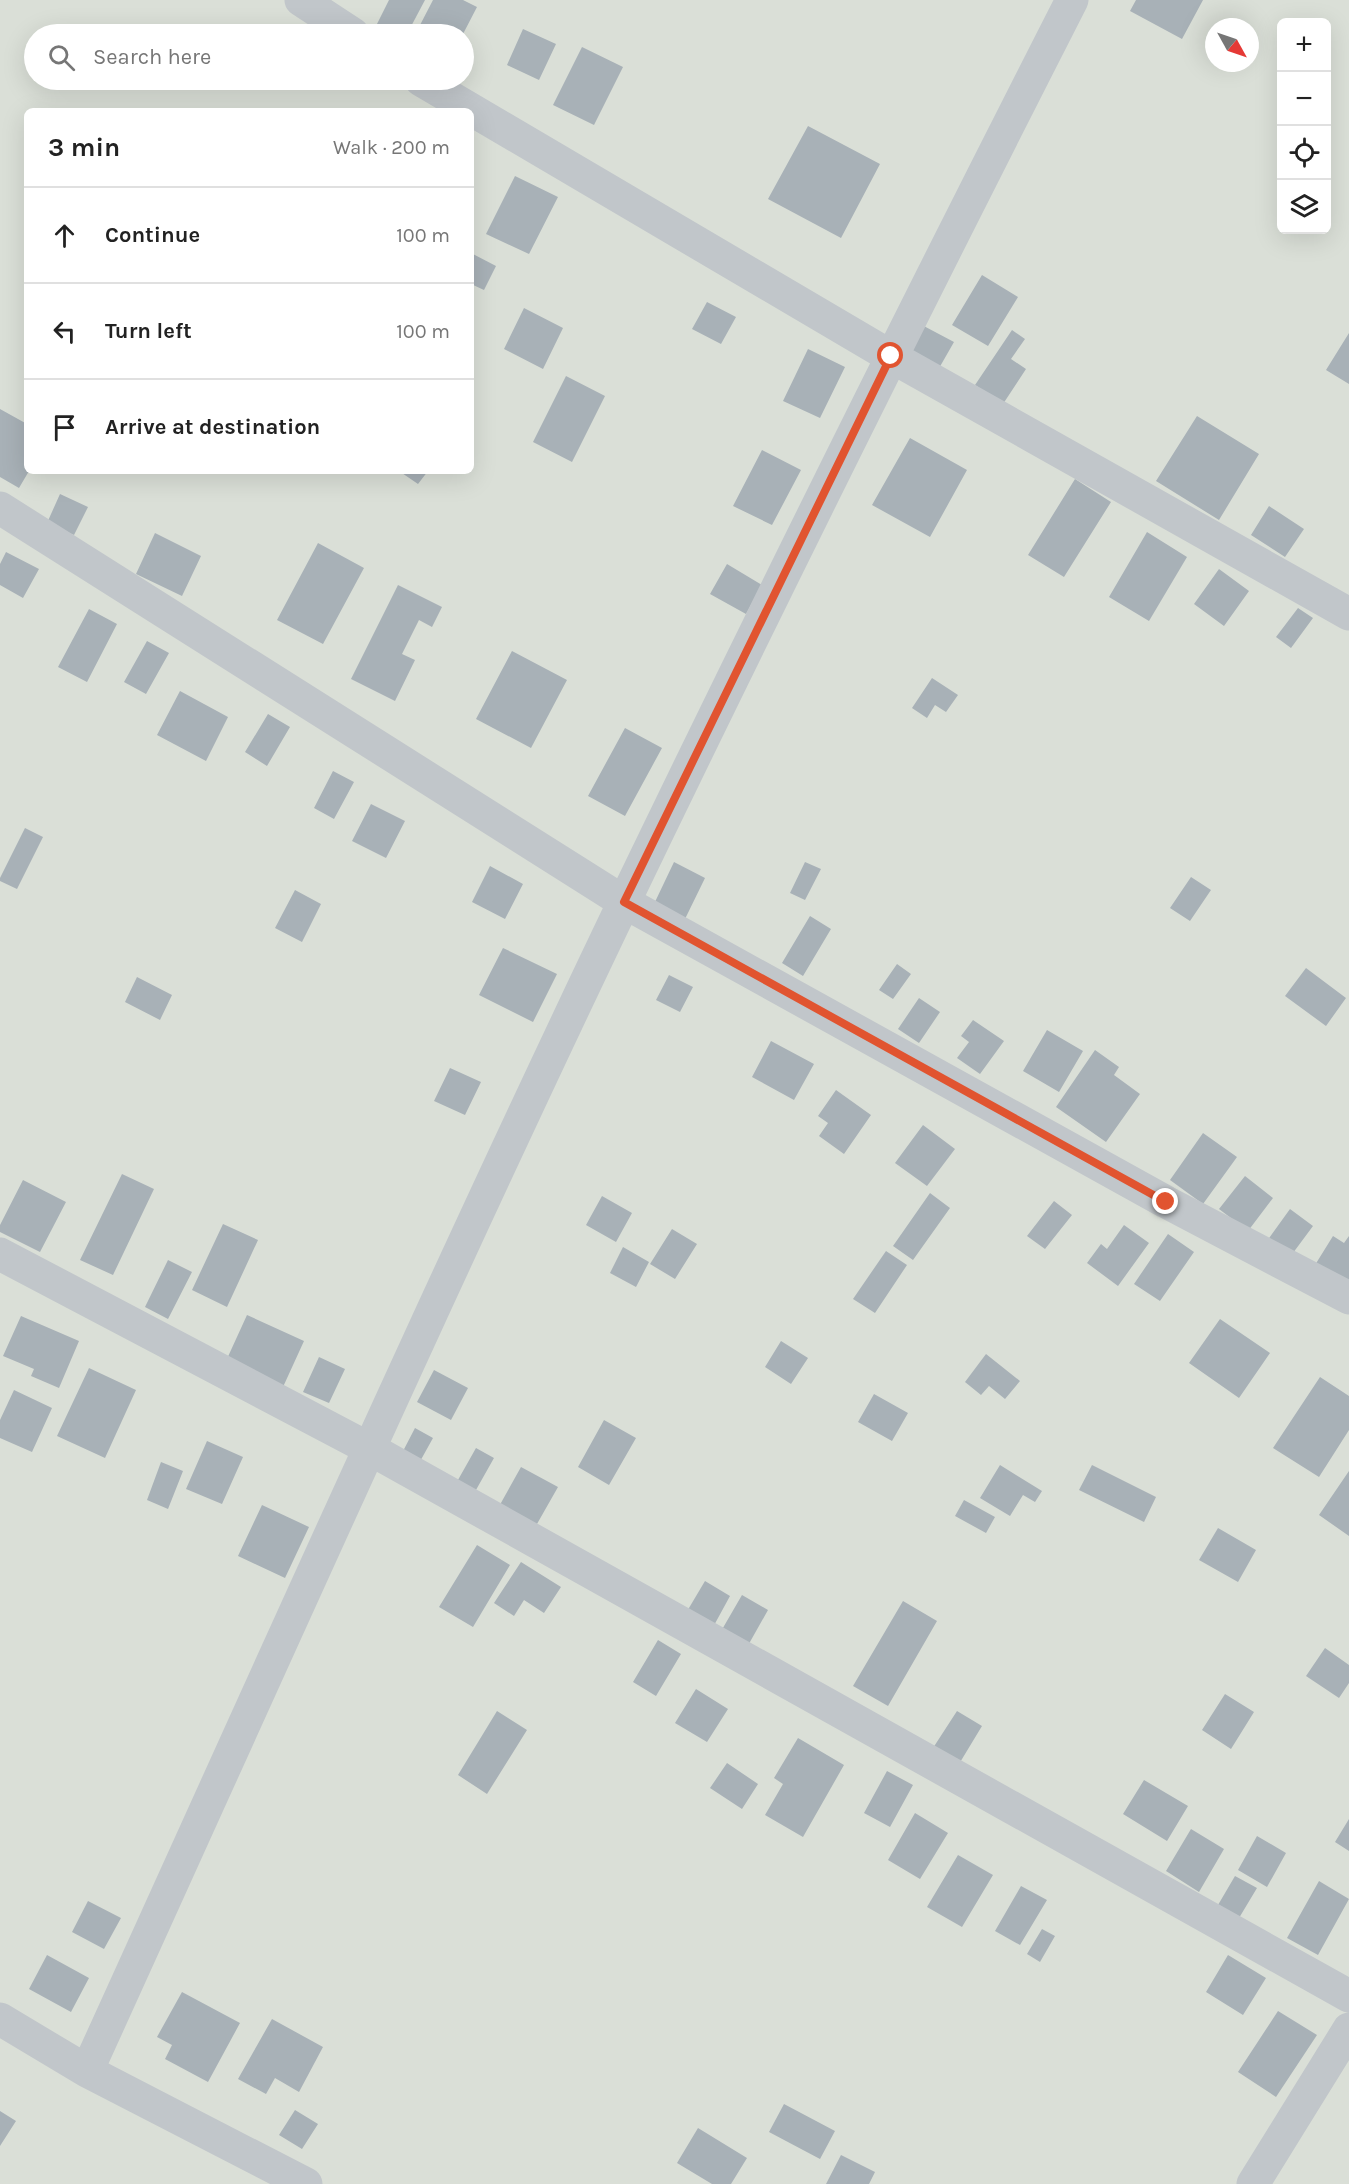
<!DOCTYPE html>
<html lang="en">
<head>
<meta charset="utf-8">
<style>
	:root { --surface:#fff; --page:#f2f2f2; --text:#222; --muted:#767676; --line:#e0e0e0 }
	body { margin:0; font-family:Karla,sans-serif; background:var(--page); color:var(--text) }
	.controls { position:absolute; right:18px; top:18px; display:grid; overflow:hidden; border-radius:9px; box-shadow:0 6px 24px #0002 }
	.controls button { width:54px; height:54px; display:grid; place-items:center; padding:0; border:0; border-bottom:2px solid var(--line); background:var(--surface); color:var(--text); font:30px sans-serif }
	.compass { position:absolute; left:1205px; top:18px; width:54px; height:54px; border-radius:50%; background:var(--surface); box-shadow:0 6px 24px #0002; rotate:130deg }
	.stop { position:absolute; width:18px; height:18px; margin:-14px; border:4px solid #e15430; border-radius:50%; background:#fff }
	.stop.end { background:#e15430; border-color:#fff; box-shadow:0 2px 6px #0008 }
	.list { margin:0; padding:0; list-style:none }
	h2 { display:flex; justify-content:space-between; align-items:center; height:78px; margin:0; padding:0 24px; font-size:26px }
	h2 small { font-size:20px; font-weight:400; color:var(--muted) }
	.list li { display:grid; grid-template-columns:39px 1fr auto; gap:18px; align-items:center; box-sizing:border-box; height:96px; padding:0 24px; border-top:2px solid var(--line) }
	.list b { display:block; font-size:22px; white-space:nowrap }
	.list em { font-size:20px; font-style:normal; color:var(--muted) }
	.icon { flex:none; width:33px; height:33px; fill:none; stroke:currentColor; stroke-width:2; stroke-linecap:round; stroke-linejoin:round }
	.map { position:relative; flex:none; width:1349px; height:2184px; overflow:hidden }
	.search { position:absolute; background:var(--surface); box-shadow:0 6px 24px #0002; left:24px; top:24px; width:450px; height:66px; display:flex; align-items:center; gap:15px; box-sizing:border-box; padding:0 21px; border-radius:33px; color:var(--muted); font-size:22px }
	.panel { position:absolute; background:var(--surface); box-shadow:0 6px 24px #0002; left:24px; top:108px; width:450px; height:366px; border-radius:9px }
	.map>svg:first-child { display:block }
</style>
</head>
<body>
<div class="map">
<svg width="1349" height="2184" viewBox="0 0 1349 2184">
	<rect width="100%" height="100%" fill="#fafaf8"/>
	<path fill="#dadfd7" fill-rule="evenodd" d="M 0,0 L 1349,0 L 1349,2184 L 0,2184 ZM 1282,22 L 1326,22 L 1326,230 L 1282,230 ZM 1214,27 L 1250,27 L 1250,63 L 1214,63 ZM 34,34 L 464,34 L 464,80 L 34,80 ZM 27,111 L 471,111 L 471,471 L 27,471 Z"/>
	<path fill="#a8b1b7" d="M 389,0 L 425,0 L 407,34 L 372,34 Z
		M 433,0 L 463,0 L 477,7 L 463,34 L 434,34 L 419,27 Z
		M 1136,0 L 1203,0 L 1182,39 L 1130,11 Z
		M 523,29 L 556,44 L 539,80 L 507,65 Z
		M 582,47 L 623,67 L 594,125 L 553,105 Z
		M 808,126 L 880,164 L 841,238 L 768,199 Z
		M 515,176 L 558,197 L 529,254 L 486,234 Z
		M 471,253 L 496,266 L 484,290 L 471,284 Z
		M 982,275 L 1018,297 L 988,346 L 952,325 Z
		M 707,302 L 736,317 L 721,344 L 692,329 Z
		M 524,308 L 563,328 L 543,369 L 504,349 Z
		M 920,324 L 954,342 L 938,370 L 904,352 Z
		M 1012,330 L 1025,339 L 1011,359 L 1026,369 L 1003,404 L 975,385 Z
		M 1349,333 L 1349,384 L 1326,370 Z
		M 808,349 L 845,367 L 820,418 L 783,401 Z
		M 566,376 L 605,396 L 572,462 L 533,442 Z
		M 0,409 L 27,424 L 29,471 L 19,488 L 0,477 Z
		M 1197,416 L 1259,454 L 1219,520 L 1156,481 Z
		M 910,438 L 967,470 L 930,537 L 872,505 Z
		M 762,450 L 801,470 L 772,525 L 733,506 Z
		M 399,471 L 428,471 L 418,484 Z
		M 1075,479 L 1111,502 L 1064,577 L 1028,555 Z
		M 60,494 L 88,507 L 74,535 L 47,523 Z
		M 1269,506 L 1304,529 L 1285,557 L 1251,535 Z
		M 1147,532 L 1187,557 L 1149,621 L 1109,597 Z
		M 155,533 L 201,556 L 182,596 L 136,574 Z
		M 318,543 L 364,568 L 323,644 L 277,620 Z
		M 6,552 L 39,569 L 23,598 L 0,585 L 0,564 Z
		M 727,564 L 762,585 L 746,614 L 710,594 Z
		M 1219,569 L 1249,591 L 1224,626 L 1194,604 Z
		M 398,585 L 442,607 L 432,627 L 419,620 L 402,654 L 415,660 L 395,701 L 351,679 Z
		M 1298,608 L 1313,618 L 1291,648 L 1276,637 Z
		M 89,609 L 117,624 L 87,682 L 58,667 Z
		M 147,641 L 169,653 L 146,694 L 124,682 Z
		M 512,651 L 567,680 L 531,748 L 476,719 Z
		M 932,678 L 958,695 L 946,712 L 935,705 L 927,718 L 912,708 Z
		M 180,691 L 228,717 L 206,761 L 157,735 Z
		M 268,714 L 290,727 L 267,766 L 245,752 Z
		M 625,728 L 662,748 L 625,816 L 588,796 Z
		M 333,771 L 354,782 L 334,819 L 314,808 Z
		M 371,804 L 405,821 L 386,858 L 352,841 Z
		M 25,828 L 43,837 L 17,889 L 0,881 L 0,878 Z
		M 674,862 L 705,878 L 685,919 L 654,904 Z
		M 805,862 L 821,869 L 805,900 L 790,893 Z
		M 490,866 L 523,884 L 505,919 L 472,902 Z
		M 1191,877 L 1211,890 L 1190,921 L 1170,908 Z
		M 295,890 L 321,904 L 302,942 L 275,928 Z
		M 810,916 L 831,929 L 803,976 L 782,963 Z
		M 503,948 L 557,974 L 533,1022 L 479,995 Z
		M 897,964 L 911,974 L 893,999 L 879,990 Z
		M 1306,968 L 1346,998 L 1326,1026 L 1285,996 Z
		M 669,975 L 693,987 L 680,1012 L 656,1000 Z
		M 137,977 L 172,995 L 160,1020 L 125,1002 Z
		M 919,998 L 940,1012 L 919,1043 L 898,1029 Z
		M 973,1020 L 1004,1041 L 980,1074 L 957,1058 L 969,1042 L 961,1036 Z
		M 1047,1030 L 1083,1051 L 1059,1092 L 1023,1071 Z
		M 771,1041 L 814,1064 L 794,1100 L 752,1077 Z
		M 1095,1050 L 1119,1067 L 1114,1075 L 1140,1094 L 1106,1142 L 1056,1107 Z
		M 450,1068 L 481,1082 L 465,1115 L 434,1101 Z
		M 836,1090 L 871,1115 L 844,1154 L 819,1136 L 828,1123 L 818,1116 Z
		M 923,1125 L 955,1149 L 927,1186 L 895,1163 Z
		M 1203,1133 L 1237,1157 L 1203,1204 L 1170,1180 Z
		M 122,1174 L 154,1189 L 113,1275 L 80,1260 Z
		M 1245,1176 L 1273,1198 L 1248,1231 L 1219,1209 Z
		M 23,1180 L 66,1202 L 40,1252 L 0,1232 L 0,1225 Z
		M 930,1193 L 950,1208 L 913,1260 L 893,1246 Z
		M 602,1196 L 632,1213 L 616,1242 L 586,1225 Z
		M 1054,1201 L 1072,1215 L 1045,1249 L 1027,1236 Z
		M 1290,1209 L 1313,1226 L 1290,1257 L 1267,1241 Z
		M 223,1224 L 258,1240 L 227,1307 L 192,1290 Z
		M 1124,1225 L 1149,1243 L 1118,1286 L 1087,1263 L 1101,1244 L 1107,1249 Z
		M 672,1229 L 697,1244 L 675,1279 L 650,1264 Z
		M 1168,1234 L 1194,1252 L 1160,1301 L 1134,1284 Z
		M 1333,1236 L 1344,1243 L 1349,1236 L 1349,1287 L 1315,1265 Z
		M 623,1247 L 649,1262 L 636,1287 L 610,1273 Z
		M 886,1251 L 907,1265 L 875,1313 L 853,1299 Z
		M 168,1260 L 192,1272 L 168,1319 L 145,1307 Z
		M 247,1315 L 304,1341 L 283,1387 L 226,1361 Z
		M 21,1316 L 79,1341 L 59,1388 L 31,1376 L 34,1369 L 3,1356 Z
		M 1220,1319 L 1270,1353 L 1239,1398 L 1189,1363 Z
		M 781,1341 L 808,1358 L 791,1384 L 765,1367 Z
		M 986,1354 L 1020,1381 L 1005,1399 L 989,1386 L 981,1395 L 965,1382 Z
		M 319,1357 L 345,1369 L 329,1403 L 303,1392 Z
		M 89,1368 L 136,1390 L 105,1458 L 57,1436 Z
		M 434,1370 L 468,1388 L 451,1420 L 417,1402 Z
		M 1320,1377 L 1349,1396 L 1349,1430 L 1319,1477 L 1273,1448 Z
		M 14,1390 L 52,1408 L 32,1452 L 0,1438 L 0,1420 Z
		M 874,1394 L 908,1413 L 892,1441 L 858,1422 Z
		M 604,1420 L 636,1438 L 609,1485 L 578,1467 Z
		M 415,1428 L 433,1438 L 418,1465 L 401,1455 Z
		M 207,1441 L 243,1457 L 222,1504 L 186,1489 Z
		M 476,1448 L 494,1458 L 472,1497 L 454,1487 Z
		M 161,1462 L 183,1471 L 168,1509 L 147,1500 Z
		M 1000,1465 L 1042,1491 L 1035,1502 L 1023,1495 L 1010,1516 L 980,1498 Z
		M 1092,1465 L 1156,1497 L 1144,1522 L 1079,1490 Z
		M 521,1467 L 558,1487 L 533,1531 L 497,1510 Z
		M 1349,1471 L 1349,1536 L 1319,1515 Z
		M 964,1500 L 995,1517 L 986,1533 L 955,1516 Z
		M 262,1505 L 309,1527 L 285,1578 L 238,1556 Z
		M 1218,1528 L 1256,1550 L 1238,1582 L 1199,1560 Z
		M 477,1545 L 510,1565 L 473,1627 L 439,1607 Z
		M 521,1562 L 561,1587 L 544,1613 L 524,1600 L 514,1616 L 494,1603 Z
		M 705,1581 L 730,1596 L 712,1629 L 686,1613 Z
		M 742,1595 L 768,1610 L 746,1649 L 720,1633 Z
		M 903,1601 L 937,1621 L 888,1706 L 853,1686 Z
		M 658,1640 L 681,1654 L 656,1696 L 633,1682 Z
		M 1325,1648 L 1349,1665 L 1349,1683 L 1339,1698 L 1306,1676 Z
		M 696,1689 L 728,1709 L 707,1742 L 675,1723 Z
		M 1225,1694 L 1254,1712 L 1231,1749 L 1202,1730 Z
		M 497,1711 L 527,1730 L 487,1794 L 458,1775 Z
		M 957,1711 L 982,1726 L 959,1764 L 933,1748 Z
		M 798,1738 L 844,1765 L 803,1837 L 765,1815 L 783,1784 L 774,1778 Z
		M 727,1763 L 758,1784 L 742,1809 L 710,1788 Z
		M 887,1771 L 913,1785 L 890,1827 L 864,1813 Z
		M 1144,1780 L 1188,1806 L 1167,1841 L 1123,1814 Z
		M 915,1813 L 948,1833 L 920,1879 L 888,1860 Z
		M 1349,1819 L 1349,1851 L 1335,1842 Z
		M 1191,1829 L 1224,1849 L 1199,1892 L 1166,1871 Z
		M 1257,1836 L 1286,1853 L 1267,1887 L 1238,1870 Z
		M 958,1855 L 993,1875 L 962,1927 L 927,1907 Z
		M 1235,1876 L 1257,1888 L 1239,1918 L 1218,1905 Z
		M 1319,1881 L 1349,1899 L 1318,1955 L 1287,1938 Z
		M 1021,1886 L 1047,1900 L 1020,1945 L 995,1931 Z
		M 88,1901 L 121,1918 L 104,1949 L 72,1932 Z
		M 1042,1929 L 1055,1936 L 1040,1962 L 1027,1954 Z
		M 47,1955 L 89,1978 L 71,2012 L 29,1989 Z
		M 1228,1955 L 1266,1978 L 1243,2015 L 1206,1992 Z
		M 182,1992 L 240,2023 L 208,2082 L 165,2059 L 172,2045 L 157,2037 Z
		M 1278,2011 L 1317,2035 L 1276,2097 L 1238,2072 Z
		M 272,2019 L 323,2047 L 299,2092 L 275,2078 L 266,2094 L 238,2079 Z
		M 784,2104 L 835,2131 L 820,2159 L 769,2132 Z
		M 295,2110 L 318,2124 L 302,2149 L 279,2135 Z
		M 0,2111 L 16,2121 L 0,2146 Z
		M 698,2128 L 747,2158 L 731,2184 L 712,2184 L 677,2163 Z
		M 841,2155 L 875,2172 L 869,2184 L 826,2184 Z"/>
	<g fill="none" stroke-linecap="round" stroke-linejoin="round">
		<path stroke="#c1c6ca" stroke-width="33" d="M 301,0 L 353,34
			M 421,80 L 890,356 L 1349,614
			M 0,508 L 624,902 L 1166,1202 L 1349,1298
			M 0,1254 L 370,1449 L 1349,1996
			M 0,2019 L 87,2071 L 306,2184
			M 87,2071 C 265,1680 440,1286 626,898 C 771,597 920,298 1072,0
			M 1253,2184 L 1349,2029"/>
	</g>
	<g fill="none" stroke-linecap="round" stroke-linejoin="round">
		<path stroke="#e15430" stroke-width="8" d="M 891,356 L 624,902 L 1166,1202"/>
	</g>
</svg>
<div class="controls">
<button>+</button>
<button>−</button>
<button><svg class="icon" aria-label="locate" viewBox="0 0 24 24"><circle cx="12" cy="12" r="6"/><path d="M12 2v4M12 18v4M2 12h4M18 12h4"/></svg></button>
<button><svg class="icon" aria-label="layers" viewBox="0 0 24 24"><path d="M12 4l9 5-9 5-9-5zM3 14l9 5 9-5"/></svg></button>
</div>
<svg class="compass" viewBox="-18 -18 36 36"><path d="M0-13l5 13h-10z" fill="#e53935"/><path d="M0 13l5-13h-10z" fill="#767676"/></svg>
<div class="stop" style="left:891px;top:356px"></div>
<div class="stop end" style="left:1166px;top:1202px"></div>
<div class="search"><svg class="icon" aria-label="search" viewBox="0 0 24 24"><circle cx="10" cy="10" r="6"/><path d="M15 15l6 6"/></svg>Search here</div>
<section class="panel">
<h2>3 min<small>Walk · 200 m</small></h2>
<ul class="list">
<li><svg class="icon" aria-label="ahead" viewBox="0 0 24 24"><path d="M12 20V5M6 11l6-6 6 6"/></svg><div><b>Continue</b></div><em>100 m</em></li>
<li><svg class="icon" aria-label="left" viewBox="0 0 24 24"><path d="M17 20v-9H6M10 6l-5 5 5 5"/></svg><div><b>Turn left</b></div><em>100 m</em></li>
<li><svg class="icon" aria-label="arrive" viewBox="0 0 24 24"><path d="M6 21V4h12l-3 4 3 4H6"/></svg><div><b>Arrive at destination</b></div></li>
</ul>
</section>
</div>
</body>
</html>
